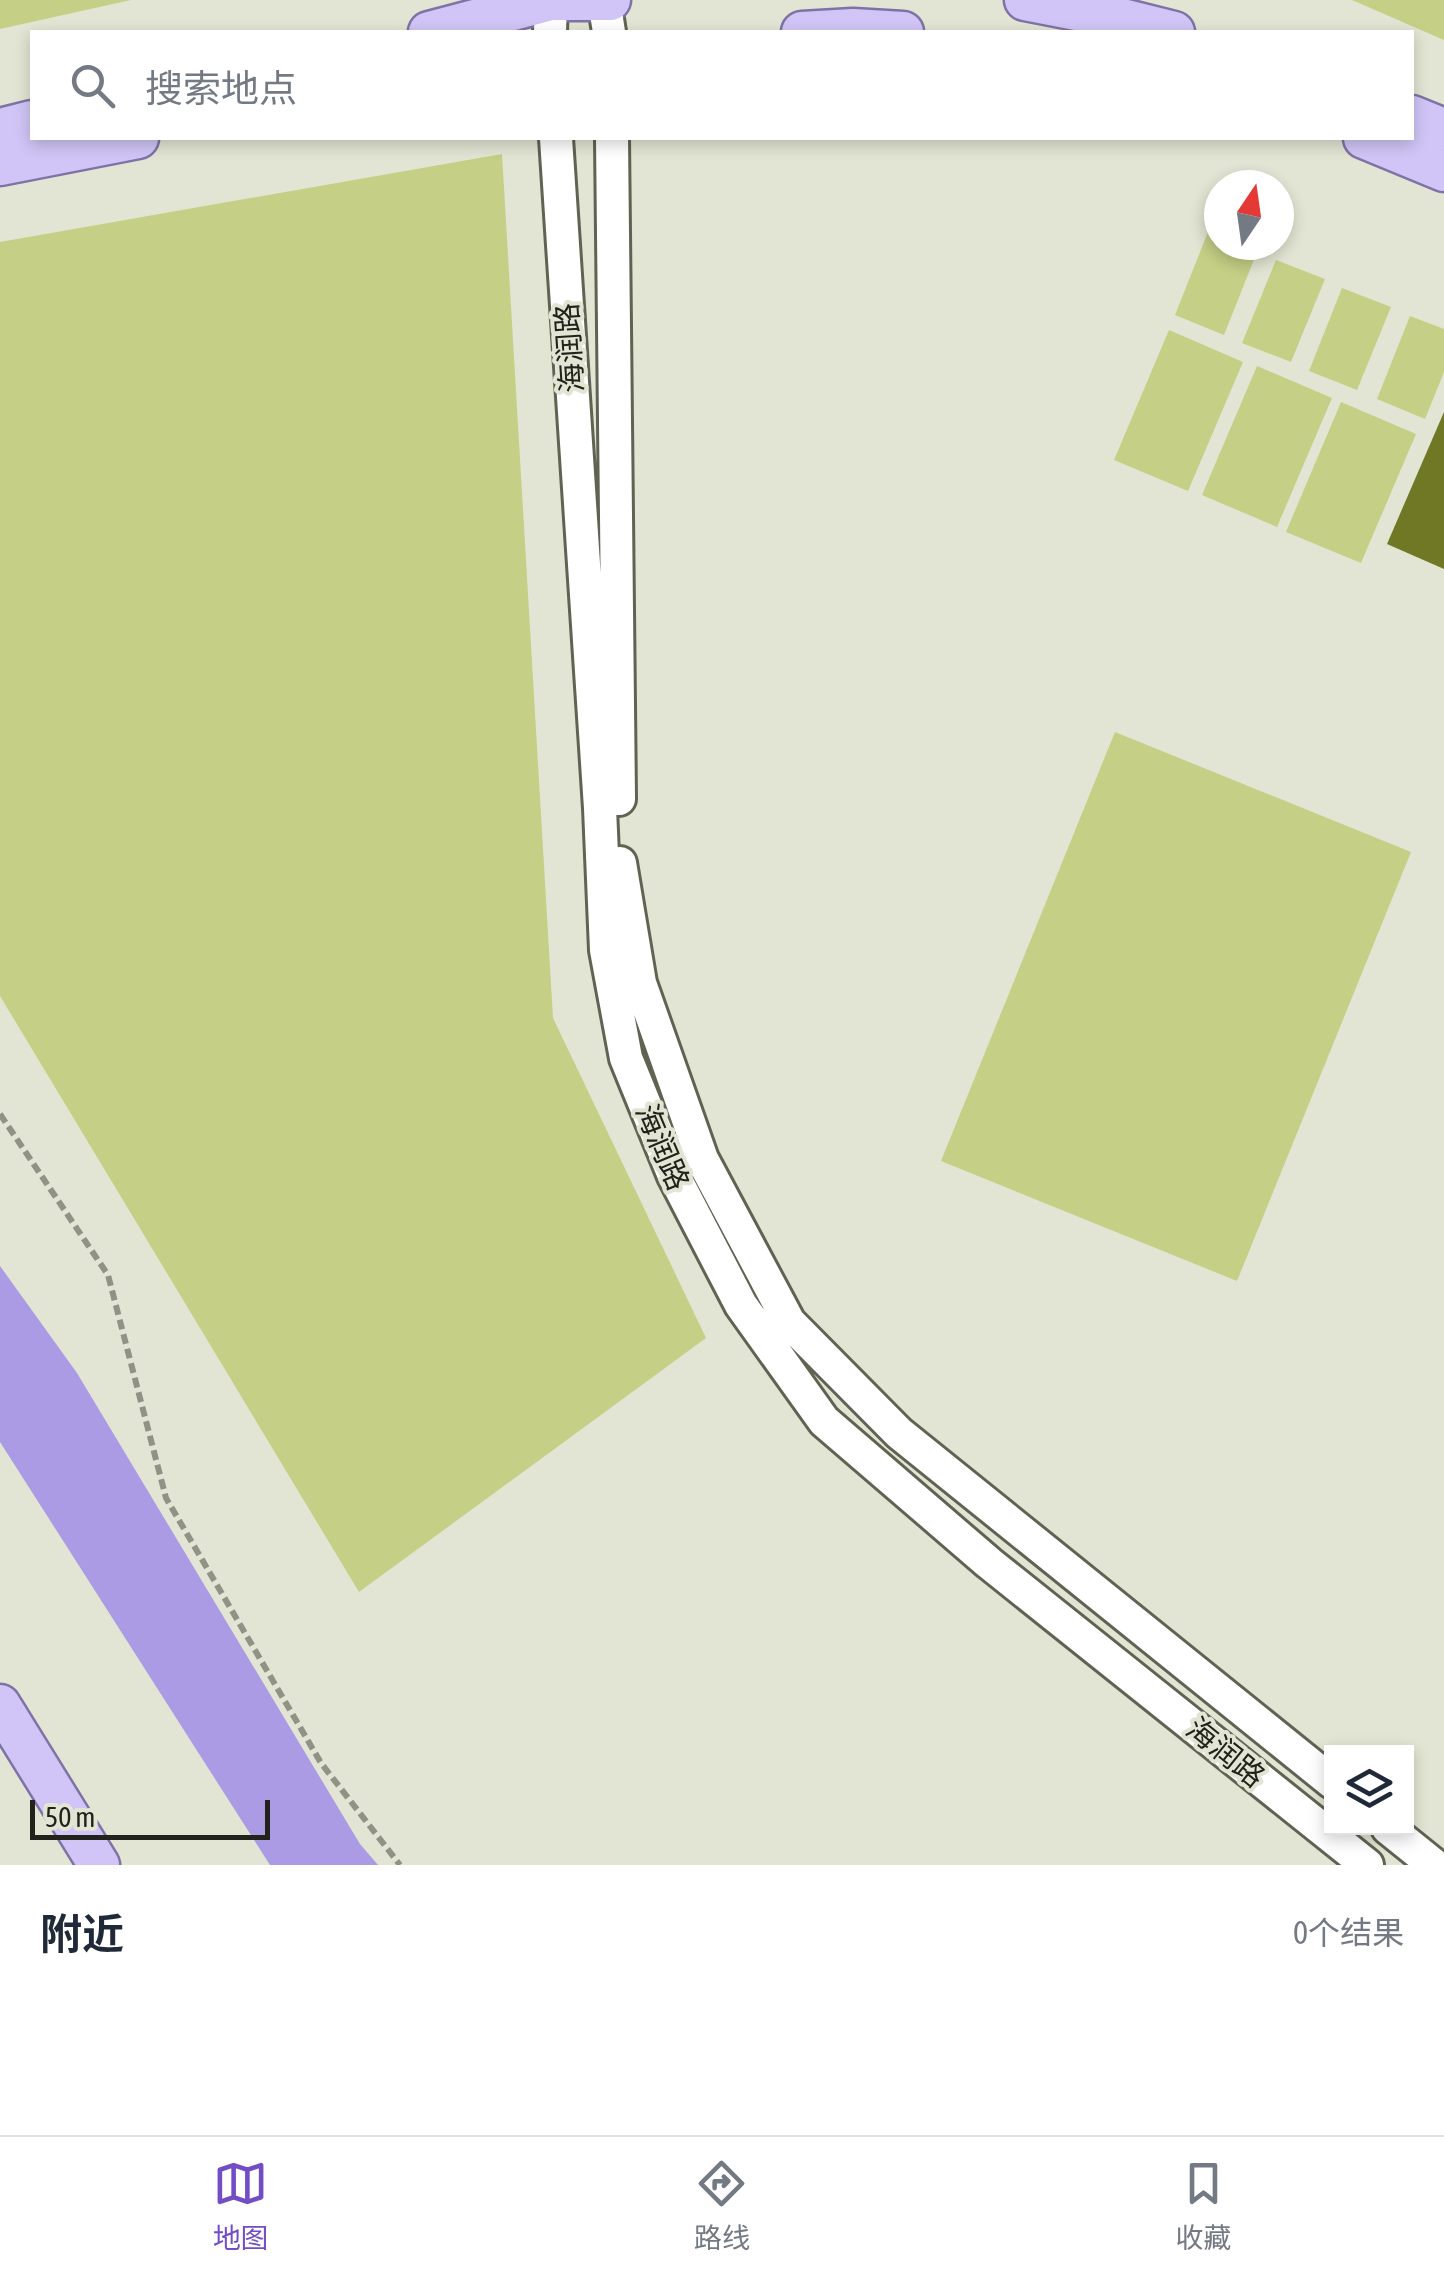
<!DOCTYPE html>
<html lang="zh">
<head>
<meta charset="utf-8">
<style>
	:root { --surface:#fff; --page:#f2f2f3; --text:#1f2937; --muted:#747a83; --line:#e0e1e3; --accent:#734dc6 }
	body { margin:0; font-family:"Asap Condensed","Noto Sans SC",sans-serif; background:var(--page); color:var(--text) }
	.controls { position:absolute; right:30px; bottom:30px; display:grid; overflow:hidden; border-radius:0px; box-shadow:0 5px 15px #0003 }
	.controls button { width:90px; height:90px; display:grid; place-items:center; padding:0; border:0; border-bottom:2px solid var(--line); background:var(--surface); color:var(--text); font:50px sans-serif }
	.compass { position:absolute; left:1204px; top:170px; width:90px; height:90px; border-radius:50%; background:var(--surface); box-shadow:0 5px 15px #0003; rotate:13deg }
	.scale { position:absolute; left:30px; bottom:25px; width:240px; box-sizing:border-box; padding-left:10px; border:5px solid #21221b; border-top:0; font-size:28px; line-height:35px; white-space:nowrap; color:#21221b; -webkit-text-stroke:8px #e2e5d3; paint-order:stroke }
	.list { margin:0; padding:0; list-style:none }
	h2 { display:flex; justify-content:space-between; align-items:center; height:130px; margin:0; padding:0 40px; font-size:42px }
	h2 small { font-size:32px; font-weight:400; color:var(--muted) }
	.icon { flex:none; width:55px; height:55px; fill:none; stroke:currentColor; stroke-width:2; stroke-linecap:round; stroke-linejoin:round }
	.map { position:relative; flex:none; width:1444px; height:1865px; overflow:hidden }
	.search { position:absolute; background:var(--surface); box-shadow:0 5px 15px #0003; left:30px; right:30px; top:30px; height:110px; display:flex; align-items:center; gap:25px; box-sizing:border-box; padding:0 35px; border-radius:0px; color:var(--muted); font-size:38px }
	.sheet { height:270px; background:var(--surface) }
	nav { display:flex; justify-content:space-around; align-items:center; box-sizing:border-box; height:140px; border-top:2px solid var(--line); background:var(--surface); font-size:28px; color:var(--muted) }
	nav a { display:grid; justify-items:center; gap:5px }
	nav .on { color:var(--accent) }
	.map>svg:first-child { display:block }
</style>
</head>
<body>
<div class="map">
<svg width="1444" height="1865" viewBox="0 0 1444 1865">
	<rect width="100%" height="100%" fill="#e2e5d3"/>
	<path fill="#c5cf85" d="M 0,0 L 131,0 L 0,29 Z
		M 1352,0 L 1444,0 L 1444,40 Z
		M 502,154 L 553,1018 L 706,1338 L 359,1592 L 0,996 L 0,242 Z
		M 1208,232 L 1219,236 L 1219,245 L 1241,245 L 1257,252 L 1224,335 L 1175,315 Z
		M 1276,260 L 1325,279 L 1291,362 L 1242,343 Z
		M 1342,288 L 1391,307 L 1357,390 L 1309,371 Z
		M 1410,316 L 1444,329 L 1444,372 L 1425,419 L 1377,399 Z
		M 1169,330 L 1243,362 L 1188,491 L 1114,460 Z
		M 1257,366 L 1332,398 L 1277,527 L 1202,495 Z
		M 1341,402 L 1416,434 L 1361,563 L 1286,532 Z
		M 1115,732 L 1411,852 L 1237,1281 L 941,1161 Z"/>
	<path fill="#ab9be4" d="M 0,1266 L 77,1373 L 360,1844 L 378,1865 L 270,1865 L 0,1442 Z"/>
	<path fill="#707825" d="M 1444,412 L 1444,569 L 1387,544 Z"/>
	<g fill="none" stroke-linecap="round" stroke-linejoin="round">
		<defs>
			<path id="minor" d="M 604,0 L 609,32
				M 550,32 L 551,0
				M 556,138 L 600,808 L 606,950 L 626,1058 L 674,1176 L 741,1305 L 824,1421 L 989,1563 L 1367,1865
				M 612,138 L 619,799
				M 620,863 L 640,983 L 702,1159 L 789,1322 L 899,1433 L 1332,1782
				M 1388,1828 L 1434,1865"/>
			<path id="major" d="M 1025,0 L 1118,18 L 1174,32
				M 429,32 L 551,0 L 610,0
				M 802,32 L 853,29 L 903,32
				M 1412,116 L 1444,129
				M 0,129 L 32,121
				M 1364,138 L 1444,171
				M 0,165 L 138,138
				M 0,1705 L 99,1865"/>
		</defs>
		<use href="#minor" stroke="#606352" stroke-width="38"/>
		<use href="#major" stroke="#7f73a5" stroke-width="45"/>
		<path stroke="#909285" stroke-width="6" stroke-dasharray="10 5" stroke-linecap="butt" d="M 0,1114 L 108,1275 L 166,1498 L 321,1763 L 400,1865"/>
		<use href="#minor" stroke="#fff" stroke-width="32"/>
		<use href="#major" stroke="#d0c5f6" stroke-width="40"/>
	</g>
	<g text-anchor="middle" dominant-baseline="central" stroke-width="8" stroke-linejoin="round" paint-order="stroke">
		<g font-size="30" fill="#21221b" stroke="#e2e5d3">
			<text transform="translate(569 348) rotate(-94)">海润路</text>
			<text transform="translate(663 1147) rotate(67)">海润路</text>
			<text transform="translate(1226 1752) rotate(39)">海润路</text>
		</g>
	</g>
</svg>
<div class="controls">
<button><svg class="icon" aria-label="layers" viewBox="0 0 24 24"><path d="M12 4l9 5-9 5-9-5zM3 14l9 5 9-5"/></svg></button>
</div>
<svg class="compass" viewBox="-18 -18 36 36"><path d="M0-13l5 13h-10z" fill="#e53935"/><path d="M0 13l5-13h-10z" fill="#747a83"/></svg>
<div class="scale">50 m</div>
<div class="search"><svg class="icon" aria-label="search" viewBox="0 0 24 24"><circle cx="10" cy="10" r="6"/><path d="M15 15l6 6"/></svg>搜索地点</div>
</div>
<section class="sheet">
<h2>附近<small>0个结果</small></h2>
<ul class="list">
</ul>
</section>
<nav>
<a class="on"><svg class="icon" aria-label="map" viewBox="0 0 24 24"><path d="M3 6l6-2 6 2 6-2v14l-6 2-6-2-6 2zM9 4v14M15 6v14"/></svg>地图</a>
<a><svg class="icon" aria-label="directions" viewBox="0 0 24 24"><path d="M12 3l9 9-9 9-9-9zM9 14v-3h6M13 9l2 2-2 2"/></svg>路线</a>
<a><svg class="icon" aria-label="saved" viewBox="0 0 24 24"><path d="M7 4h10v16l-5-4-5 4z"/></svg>收藏</a>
</nav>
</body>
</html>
